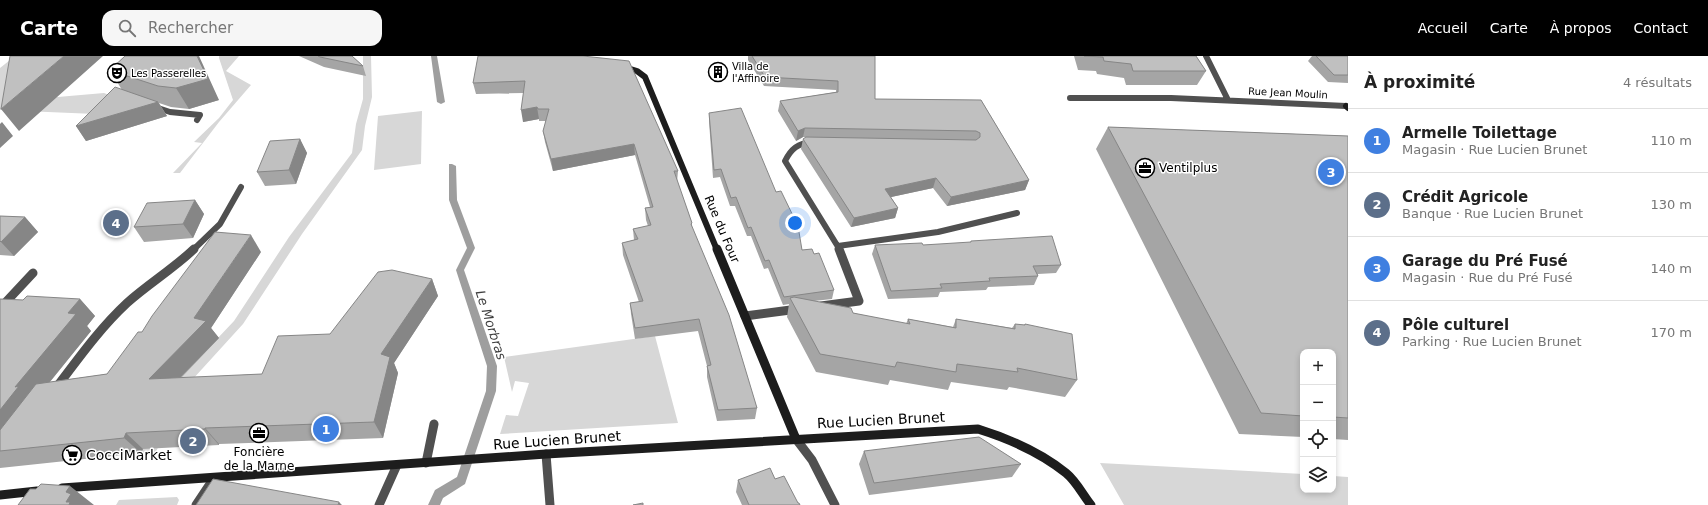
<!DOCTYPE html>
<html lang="fr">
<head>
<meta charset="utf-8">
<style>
	:root { --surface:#fff; --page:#f6f6f6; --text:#222; --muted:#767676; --line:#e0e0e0; --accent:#000 }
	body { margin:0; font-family:"DejaVu Sans",sans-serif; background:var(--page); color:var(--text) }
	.controls { position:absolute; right:12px; bottom:12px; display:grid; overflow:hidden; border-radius:8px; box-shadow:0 2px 6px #0003 }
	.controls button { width:36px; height:36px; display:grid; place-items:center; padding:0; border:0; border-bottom:1px solid var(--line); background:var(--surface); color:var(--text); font:20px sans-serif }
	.you { position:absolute; left:795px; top:167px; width:14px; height:14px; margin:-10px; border:3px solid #fff; border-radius:50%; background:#1a73e8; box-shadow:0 0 0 6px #1a73e833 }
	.badge { display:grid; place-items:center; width:26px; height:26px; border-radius:50%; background:var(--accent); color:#fff; font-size:13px; font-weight:700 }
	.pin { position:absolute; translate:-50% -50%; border:2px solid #fff; box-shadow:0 1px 4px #0006 }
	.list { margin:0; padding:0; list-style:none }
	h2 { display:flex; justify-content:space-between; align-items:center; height:52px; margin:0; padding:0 16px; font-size:17px }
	h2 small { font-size:13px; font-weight:400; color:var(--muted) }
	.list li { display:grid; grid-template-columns:26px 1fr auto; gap:12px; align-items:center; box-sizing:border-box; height:64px; padding:0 16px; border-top:1px solid var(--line) }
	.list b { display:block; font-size:15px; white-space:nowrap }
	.list p { margin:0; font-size:13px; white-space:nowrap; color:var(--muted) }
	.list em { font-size:13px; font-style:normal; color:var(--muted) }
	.icon { flex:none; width:22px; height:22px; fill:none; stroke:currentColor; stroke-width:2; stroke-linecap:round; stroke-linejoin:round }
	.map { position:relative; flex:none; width:1348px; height:449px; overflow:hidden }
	header { display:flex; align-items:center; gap:24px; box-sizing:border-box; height:56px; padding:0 20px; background:var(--accent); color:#fff }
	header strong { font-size:19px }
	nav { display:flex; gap:22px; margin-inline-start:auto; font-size:14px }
	.search { width:280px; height:36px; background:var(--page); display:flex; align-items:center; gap:10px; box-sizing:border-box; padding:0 14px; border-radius:12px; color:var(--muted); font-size:15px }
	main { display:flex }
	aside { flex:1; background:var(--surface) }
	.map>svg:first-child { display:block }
</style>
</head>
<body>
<header>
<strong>Carte</strong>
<div class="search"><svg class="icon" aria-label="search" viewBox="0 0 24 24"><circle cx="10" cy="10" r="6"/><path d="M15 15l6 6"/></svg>Rechercher</div>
<nav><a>Accueil</a><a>Carte</a><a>À propos</a><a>Contact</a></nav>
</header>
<main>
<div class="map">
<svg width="1348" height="449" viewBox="0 0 1348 449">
	<rect width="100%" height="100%" fill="#fff"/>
	<path fill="#d7d7d7" d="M 15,0 L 23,44 L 104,37 L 167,61 L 0,54 L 0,12 Z
		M 219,0 L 239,0 L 226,15 L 251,29 L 219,66 L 180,117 L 173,117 L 202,87 L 194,86 L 219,62 L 233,44 L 219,2 Z
		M 363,0 L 371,0 L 372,41 L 365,70 L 362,94 L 302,178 L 243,268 L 182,335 L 156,396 L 141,397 L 163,340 L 234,265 L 289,181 L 352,97 L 356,68 L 363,43 Z
		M 422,55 L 421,108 L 374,114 L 378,60 Z
		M 655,280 L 678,367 L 500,378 L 506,359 L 518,360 L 529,327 L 515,325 L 512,336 L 504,301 Z
		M 1100,407 L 1303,418 L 1303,434 L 1333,434 L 1333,420 L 1348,421 L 1348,449 L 1124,449 Z
		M 177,441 L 179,444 L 177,449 L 116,449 L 119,444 Z"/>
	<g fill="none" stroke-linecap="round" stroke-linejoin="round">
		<path fill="#9e9e9e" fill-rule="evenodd" d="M 431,0 L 437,0 L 445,46 L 441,48 L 437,46 Z
			M 449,108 L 452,108 L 456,110 L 457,144 L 475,192 L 464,214 L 497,310 L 496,335 L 465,428 L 443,442 L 440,449 L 428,449 L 435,434 L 457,421 L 486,335 L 487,310 L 456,214 L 467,192 L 449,144 Z"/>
		<path stroke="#505050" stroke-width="6" d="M 152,50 L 170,56 L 200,59 L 197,64
			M 193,194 L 220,168 L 241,131"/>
		<path stroke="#505050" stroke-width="9" d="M 5,247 L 33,217
			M 56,332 C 78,303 100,272 127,247 C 148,228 173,213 194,193
			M 796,383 L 812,404 L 835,449
			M 426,407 L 434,368
			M 196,449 L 214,422
			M 379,449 L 397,409"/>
		<path stroke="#505050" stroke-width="6" d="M 1206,0 L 1228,44
			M 1070,42 L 1171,42 L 1346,50
			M 812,86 C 798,87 791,93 785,105 L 840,194
			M 838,190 L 938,176 L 1017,157"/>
		<path stroke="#505050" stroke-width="9" d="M 821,250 L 859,245 L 839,193
			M 745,260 L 798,253
			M 546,398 L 550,449"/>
		<path stroke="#1d1d1d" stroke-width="6" d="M 621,10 L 637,15 L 645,21 L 717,194
			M 1346,50 L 1348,52"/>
		<path stroke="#1d1d1d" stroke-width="9" d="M 717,193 L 796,383
			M 62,432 L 546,398 L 978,373 C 1010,383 1040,396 1066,417 C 1076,425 1083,439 1091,449
			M 0,439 L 37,435"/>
	</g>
	<path fill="#a5a5a5" d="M 125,0 L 219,44 L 189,53 L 171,51 L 159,47 L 167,60 L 86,85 L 76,70 L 122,34 L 110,14 Z
		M 299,0 L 352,0 L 363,10 L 366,20 L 324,11 Z
		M 488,0 L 678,115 L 677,126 L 692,167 L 692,172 L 757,352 L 755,363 L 717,365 L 707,321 L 707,310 L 698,275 L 635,283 L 631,258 L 630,247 L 639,246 L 623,199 L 622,187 L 634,184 L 633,173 L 648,170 L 646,164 L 645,152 L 650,151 L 635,99 L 553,115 L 545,86 L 543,75 L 546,65 L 539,65 L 539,63 L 523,66 L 524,37 L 476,38 L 473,27 Z
		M 748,0 L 875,0 L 875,43 L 981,44 L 1029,124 L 1025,134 L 947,150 L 933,132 L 891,141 L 898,152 L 895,162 L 851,171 L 801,93 L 803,83 L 806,81 L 803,81 L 796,85 L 778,55 L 780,45 L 836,36 L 836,34 L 764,30 L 748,4 Z
		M 1074,0 L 1196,0 L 1206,15 L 1197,29 L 1126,29 L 1124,22 L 1097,18 L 1096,15 L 1078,14 Z
		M 1312,0 L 1348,0 L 1348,27 L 1328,26 L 1308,5 Z
		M 709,57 L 776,136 L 802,194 L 814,198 L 834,234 L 832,243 L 814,245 L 853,257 L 906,268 L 908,263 L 953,271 L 956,263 L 1012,272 L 1015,268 L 1024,269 L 1025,268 L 1077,324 L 1065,341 L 1009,331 L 1007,334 L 951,326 L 948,334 L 890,324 L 888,329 L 816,316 L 787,261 L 789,248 L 783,249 L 768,212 L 764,213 L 751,180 L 747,180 L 735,150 L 730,150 L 720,121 L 713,122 L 709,65 Z
		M 1108,71 L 1348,80 L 1348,384 L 1333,383 L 1333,296 L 1303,296 L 1303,381 L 1239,378 L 1096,93 Z
		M 300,83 L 307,97 L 296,128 L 265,130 L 257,116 Z
		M 195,144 L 204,158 L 193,182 L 144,186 L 134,171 Z
		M 0,160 L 25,161 L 38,176 L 14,200 L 0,199 Z
		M 971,185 L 1061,209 L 1056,217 L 1038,218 L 1038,220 L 1034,229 L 988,231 L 986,234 L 940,236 L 938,241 L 888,243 L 872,198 L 875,189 L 923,189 L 970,187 Z
		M 261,196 L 211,272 L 219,282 L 181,322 L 262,318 L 330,278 L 432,223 L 438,240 L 394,307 L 398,317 L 383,382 L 219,388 L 219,389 L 143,393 L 141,397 L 0,412 L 0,243 L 23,244 L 80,243 L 95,260 L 87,270 L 91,275 L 50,326 L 107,318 L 142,276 Z
		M 864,395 L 1021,408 L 1012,421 L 869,439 L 859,408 Z
		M 775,423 L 798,447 L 800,449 L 742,449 L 736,436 L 738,424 Z"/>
	<path fill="#868686" d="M 64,0 L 103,0 L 19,75 L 1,53 Z
		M 197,0 L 199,0 L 219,44 L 189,53 L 176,32 Z
		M 158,46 L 167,60 L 86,85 L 76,70 Z
		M 537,51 L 539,63 L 523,66 L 521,54 Z
		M 2,66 L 13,80 L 0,92 L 0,68 Z
		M 805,72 L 803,81 L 796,85 L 798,75 Z
		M 300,83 L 307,97 L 296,128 L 289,114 Z
		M 634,88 L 635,99 L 553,115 L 551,103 Z
		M 936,122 L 933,132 L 882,143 L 885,133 Z
		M 1029,124 L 1025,134 L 947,150 L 951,141 Z
		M 195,144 L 204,158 L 193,182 L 183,168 Z
		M 898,152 L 895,162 L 851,171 L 854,162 Z
		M 25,161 L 38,176 L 14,200 L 1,186 Z
		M 251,179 L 261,196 L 211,272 L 219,282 L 163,339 L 149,323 L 194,262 Z
		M 432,223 L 438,240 L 394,307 L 398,317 L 383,382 L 374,366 L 381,298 Z
		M 80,243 L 95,260 L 87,270 L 91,275 L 35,344 L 0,395 L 0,354 L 15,331 L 68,257 Z
		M 205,372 L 219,388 L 219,389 L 205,373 Z
		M 126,377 L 143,393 L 141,397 L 124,382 Z
		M 70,430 L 94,449 L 69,449 L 66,446 L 66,436 Z
		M 339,446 L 342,449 L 338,449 Z"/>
	<path fill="#c0c0c0" stroke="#868686" d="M 10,0 L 64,0 L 1,53 Z
		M 125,0 L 197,0 L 208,23 L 176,32 L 158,30 L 118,17 L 121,14 L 110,14 Z
		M 318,0 L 352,0 L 363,10 L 320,1 Z
		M 478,0 L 583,0 L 629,5 L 678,115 L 674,115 L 692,167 L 691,168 L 729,259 L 757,352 L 718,354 L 707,310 L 711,309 L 699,263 L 635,272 L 630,247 L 643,245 L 622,187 L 638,183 L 633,173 L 651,169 L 645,152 L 653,151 L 634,88 L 551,103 L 543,75 L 549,53 L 538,53 L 537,51 L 521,54 L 525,25 L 473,27 Z
		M 752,0 L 875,0 L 875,43 L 981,44 L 1029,124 L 951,141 L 936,122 L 885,133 L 898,152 L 854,162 L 803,83 L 806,81 L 976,84 L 980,81 L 980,77 L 976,75 L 805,72 L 798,75 L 780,45 L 838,36 L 838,25 L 765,21 Z
		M 1084,0 L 1196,0 L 1206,15 L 1133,15 L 1131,8 L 1104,5 L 1103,1 Z
		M 1316,0 L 1348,0 L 1348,19 L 1334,19 Z
		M 115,31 L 158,46 L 76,70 Z
		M 741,52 L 776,136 L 781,135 L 798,170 L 802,194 L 812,193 L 814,198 L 819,197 L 834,234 L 784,241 L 769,204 L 765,205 L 751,171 L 748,172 L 736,141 L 731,142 L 721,113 L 714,114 L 709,57 Z
		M 1108,71 L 1348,80 L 1348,362 L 1333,361 L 1333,296 L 1303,296 L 1303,360 L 1261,357 Z
		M 300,83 L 289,114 L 257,116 L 270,85 Z
		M 195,144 L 183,168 L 134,171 L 147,147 Z
		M 0,160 L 25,161 L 1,186 L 0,185 Z
		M 215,176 L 251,179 L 194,262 L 206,265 L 149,323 L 262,318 L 278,280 L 330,278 L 378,216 L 392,214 L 432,223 L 381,298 L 390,301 L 374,366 L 205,372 L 205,373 L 126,377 L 124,382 L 0,395 L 0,374 L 36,328 L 107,318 L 138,276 L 142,276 L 152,260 Z
		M 1052,180 L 1061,209 L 1033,210 L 1038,220 L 989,222 L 990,225 L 940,228 L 942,232 L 891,235 L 875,189 L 922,187 L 923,189 L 971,186 L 971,185 Z
		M 27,240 L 80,243 L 68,257 L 76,258 L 15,331 L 19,330 L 0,354 L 0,243 L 23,244 Z
		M 794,241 L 851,252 L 853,257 L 910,268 L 908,263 L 956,272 L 956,263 L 1015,273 L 1015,268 L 1025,269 L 1025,268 L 1072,278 L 1077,324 L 1017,312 L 1018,316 L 957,308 L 956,316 L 897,306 L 895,311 L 820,298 L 790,242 Z
		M 979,381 L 1021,408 L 874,427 L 864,395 Z
		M 770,412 L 775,423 L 784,420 L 798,447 L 799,447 L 800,449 L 749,449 L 738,424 Z
		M 213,423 L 339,446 L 338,449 L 196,449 Z
		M 41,428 L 70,430 L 66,436 L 71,438 L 66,446 L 70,446 L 69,449 L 18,449 L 30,433 L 36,433 Z
		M 643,447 L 643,449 L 633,449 Z"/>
	<defs>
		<symbol id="building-ring" viewBox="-11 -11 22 22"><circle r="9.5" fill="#fff" stroke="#000" stroke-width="1.5"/><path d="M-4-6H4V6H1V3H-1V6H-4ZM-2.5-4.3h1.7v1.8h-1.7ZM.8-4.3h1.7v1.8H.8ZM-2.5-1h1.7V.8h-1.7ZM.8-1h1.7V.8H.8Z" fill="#000"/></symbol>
		<symbol id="theatre-ring" viewBox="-11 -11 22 22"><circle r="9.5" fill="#fff" stroke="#000" stroke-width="1.5"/><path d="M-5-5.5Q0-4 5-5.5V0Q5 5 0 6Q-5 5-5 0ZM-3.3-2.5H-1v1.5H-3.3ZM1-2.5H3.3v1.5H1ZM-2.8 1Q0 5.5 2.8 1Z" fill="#000"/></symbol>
		<symbol id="office-ring" viewBox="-11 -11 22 22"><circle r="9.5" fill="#fff" stroke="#000" stroke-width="1.5"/><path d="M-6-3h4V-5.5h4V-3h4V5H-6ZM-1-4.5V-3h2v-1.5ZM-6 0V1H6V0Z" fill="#000"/></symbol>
		<symbol id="supermarket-ring" viewBox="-11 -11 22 22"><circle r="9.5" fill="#fff" stroke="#000" stroke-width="1.5"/><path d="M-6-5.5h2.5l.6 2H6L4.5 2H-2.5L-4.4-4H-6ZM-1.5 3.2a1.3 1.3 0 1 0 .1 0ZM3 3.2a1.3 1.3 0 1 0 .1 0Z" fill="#000"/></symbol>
	</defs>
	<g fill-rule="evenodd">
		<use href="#building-ring" x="707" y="5" width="22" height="22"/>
		<use href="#theatre-ring" x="106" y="6" width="22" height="22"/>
		<use href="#office-ring" x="1134" y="101" width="22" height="22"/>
		<use href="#office-ring" x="248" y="366" width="22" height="22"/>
		<use href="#supermarket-ring" x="61" y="388" width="22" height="22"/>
	</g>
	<g text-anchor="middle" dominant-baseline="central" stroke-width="3" stroke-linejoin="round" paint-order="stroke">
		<g font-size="10" fill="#000" stroke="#fff" text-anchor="start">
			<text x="732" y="10">Villa de<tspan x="732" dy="12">l'Affinoire</tspan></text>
			<text x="131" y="17">Les Passerelles</text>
		</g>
		<g font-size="10" fill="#000" stroke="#fff">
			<text transform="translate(1288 37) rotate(3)">Rue Jean Moulin</text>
		</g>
		<g font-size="12" fill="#000" stroke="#fff" text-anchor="start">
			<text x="1159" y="112">Ventilplus</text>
			<text x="259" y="396" text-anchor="middle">Foncière<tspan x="259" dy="14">de la Marne</tspan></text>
		</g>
		<g font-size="12" fill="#000" stroke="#fff">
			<text transform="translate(722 173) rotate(67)">Rue du Four</text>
		</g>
		<g font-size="13" font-style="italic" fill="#3f3f3f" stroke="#fff">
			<text transform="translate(491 269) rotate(72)">Le Morbras</text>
		</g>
		<g font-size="14" fill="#000" stroke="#fff">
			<text transform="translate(881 364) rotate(-3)">Rue Lucien Brunet</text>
			<text transform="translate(557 384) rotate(-4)">Rue Lucien Brunet</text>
		</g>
		<g font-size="14" fill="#000" stroke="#fff" text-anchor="start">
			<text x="86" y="399">CocciMarket</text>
		</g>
	</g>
</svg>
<div class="controls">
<button>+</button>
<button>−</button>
<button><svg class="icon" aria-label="locate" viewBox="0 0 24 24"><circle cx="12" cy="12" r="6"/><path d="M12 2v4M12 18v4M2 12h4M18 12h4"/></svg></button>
<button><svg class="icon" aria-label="layers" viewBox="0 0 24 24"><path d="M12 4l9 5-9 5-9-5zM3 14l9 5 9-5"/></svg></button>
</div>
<div class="you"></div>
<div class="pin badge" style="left:326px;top:373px;background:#3f7fe0">1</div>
<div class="pin badge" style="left:193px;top:385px;background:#5c6f8a">2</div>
<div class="pin badge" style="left:1331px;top:116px;background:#3f7fe0">3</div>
<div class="pin badge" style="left:116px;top:167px;background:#5c6f8a">4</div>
</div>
<aside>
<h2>À proximité<small>4 résultats</small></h2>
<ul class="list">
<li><span class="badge" style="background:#3f7fe0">1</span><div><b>Armelle Toilettage</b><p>Magasin · Rue Lucien Brunet</p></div><em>110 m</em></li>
<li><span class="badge" style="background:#5c6f8a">2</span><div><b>Crédit Agricole</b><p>Banque · Rue Lucien Brunet</p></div><em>130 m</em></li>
<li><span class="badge" style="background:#3f7fe0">3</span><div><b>Garage du Pré Fusé</b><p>Magasin · Rue du Pré Fusé</p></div><em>140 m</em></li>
<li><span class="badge" style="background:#5c6f8a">4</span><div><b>Pôle culturel</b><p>Parking · Rue Lucien Brunet</p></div><em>170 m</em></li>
</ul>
</aside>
</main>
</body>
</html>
